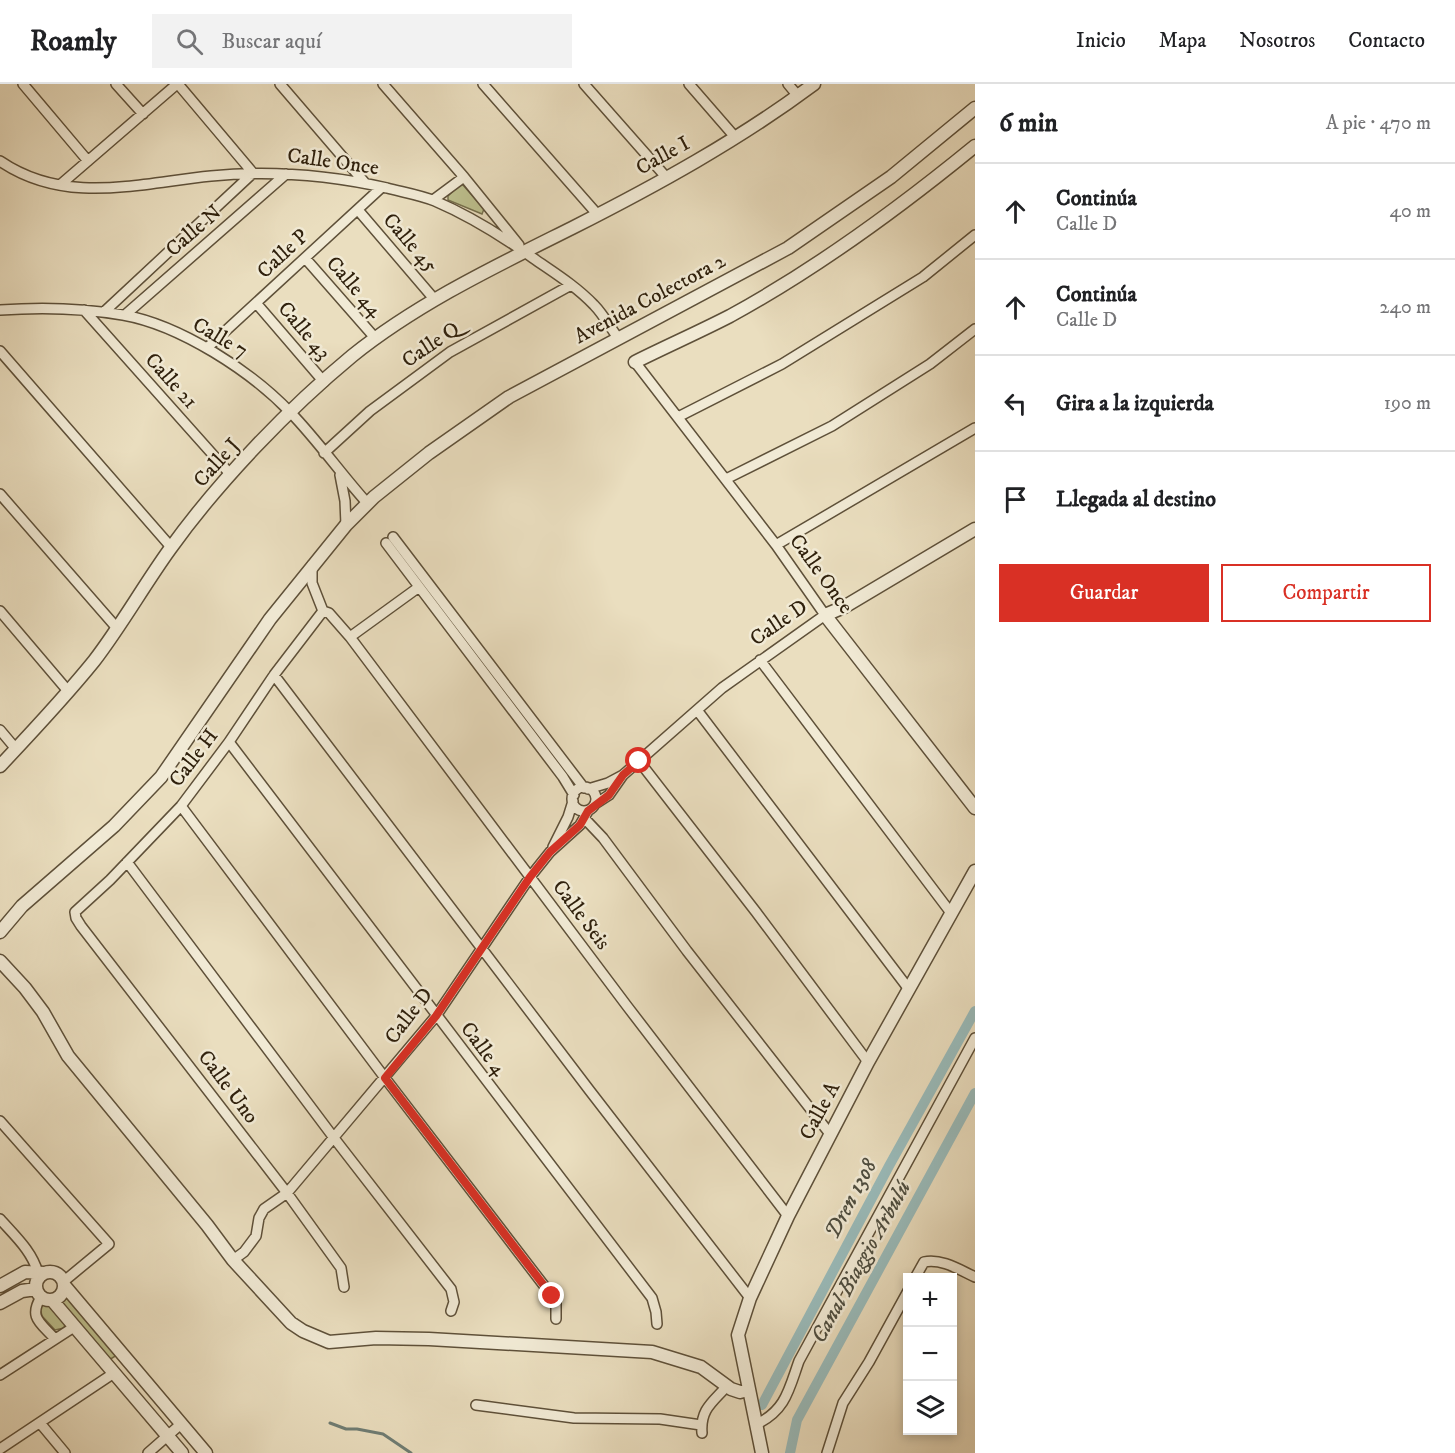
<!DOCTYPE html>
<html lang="es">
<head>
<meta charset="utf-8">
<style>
	:root { --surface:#fff; --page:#f2f2f2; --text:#202124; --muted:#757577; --line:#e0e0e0; --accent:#d93025 }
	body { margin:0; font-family:"IM FELL DW Pica",serif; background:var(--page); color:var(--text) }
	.controls { position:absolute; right:18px; bottom:18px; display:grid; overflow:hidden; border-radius:0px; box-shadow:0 3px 9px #0003 }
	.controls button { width:54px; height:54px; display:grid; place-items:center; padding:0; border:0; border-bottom:2px solid var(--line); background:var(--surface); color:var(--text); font:30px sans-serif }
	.stop { position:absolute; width:18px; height:18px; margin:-14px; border:4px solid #d93025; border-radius:50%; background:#fff }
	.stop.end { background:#d93025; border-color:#fff; box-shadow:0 2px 6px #0008 }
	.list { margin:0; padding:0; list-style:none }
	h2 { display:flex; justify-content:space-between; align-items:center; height:78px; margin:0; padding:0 24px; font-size:26px }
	h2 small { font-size:20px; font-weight:400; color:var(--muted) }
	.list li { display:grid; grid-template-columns:39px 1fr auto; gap:18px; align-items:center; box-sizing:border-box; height:96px; padding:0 24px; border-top:2px solid var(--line) }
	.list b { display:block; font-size:22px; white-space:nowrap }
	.list p { margin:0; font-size:20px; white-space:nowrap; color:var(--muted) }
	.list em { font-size:20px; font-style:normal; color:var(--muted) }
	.actions { display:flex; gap:12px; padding:18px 24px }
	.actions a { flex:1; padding:14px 0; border:2px solid var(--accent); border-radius:0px; text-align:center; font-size:21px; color:var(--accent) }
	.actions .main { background:var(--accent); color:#fff }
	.icon { flex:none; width:33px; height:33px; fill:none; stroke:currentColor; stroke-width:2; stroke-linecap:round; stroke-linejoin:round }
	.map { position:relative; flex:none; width:975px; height:1369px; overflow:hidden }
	header { display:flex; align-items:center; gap:36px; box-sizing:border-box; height:84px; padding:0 30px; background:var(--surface); border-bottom:2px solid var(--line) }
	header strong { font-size:28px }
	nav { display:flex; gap:33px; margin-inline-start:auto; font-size:21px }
	.search { width:420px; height:54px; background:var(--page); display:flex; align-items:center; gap:15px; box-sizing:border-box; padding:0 21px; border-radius:0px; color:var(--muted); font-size:22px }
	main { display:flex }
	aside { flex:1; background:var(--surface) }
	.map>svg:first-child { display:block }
</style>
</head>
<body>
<header>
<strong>Roamly</strong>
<div class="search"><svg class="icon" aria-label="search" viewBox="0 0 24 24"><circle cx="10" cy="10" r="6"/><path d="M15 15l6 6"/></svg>Buscar aquí</div>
<nav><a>Inicio</a><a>Mapa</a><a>Nosotros</a><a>Contacto</a></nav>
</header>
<main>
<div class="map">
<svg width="975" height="1369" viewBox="0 0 975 1369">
	<rect width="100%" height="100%" fill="#eadebf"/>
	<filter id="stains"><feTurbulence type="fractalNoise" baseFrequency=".00333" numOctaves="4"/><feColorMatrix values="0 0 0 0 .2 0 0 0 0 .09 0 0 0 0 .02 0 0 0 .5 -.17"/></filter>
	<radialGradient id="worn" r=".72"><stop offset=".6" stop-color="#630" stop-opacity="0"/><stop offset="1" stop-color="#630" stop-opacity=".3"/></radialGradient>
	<path fill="#bdc08e" stroke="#76704d" stroke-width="1.5" d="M 459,101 L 463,101 L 484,125 L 482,130 L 448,116 L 448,112 Z
		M 66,1210 L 117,1271 L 109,1276 L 60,1218 L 60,1215 Z
		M 43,1220 L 49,1221 L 65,1240 L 64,1244 L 55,1246 L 42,1232 L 40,1224 Z"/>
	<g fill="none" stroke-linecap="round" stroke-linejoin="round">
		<path stroke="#6f7d74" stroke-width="3" d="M 330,1339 L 346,1345 L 357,1345 L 383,1350 L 411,1369"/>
		<path stroke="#9abbba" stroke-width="10" d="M 762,1321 L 889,1082 L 975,927
			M 790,1369 L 797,1336 L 975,1009"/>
		<defs>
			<path id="minor" d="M 23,0 L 88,77
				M 116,0 L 143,30
				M 280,0 L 365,99
				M 383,0 L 464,93 L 519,161
				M 483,0 L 598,131
				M 584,0 L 666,93
				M 689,0 L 735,53
				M 788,0 L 798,12
				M 0,77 C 66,122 139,99 211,92 C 271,86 329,91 387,104 C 402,108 420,111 435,117 C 470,132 502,152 533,174 C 553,188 576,202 594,221 C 603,230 610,243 618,254
				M 60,101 L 177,0
				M 433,116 L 464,93
				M 358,126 L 435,216
				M 305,174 L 376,255
				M 256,219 L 324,298
				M 0,226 C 41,223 82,224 123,231 C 180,241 251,287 291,329 C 318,357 341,390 368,420
				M 84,226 L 231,391
				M 104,228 L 253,89 L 178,0
				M 125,231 L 286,90
				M 207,264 L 382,103
				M 0,267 L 171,463
				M 678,333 L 782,280 L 923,193 L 975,151
				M 324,369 L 370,327 L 450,268 L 571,201
				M 340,391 L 345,417 L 346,441
				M 726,395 L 832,342 L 930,280 L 975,245
				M 0,410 L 116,543
				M 393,453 L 584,704
				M 386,459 L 563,693 L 574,711
				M 776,461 L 975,344
				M 312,481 L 312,499 L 323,527
				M 0,527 L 68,607
				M 323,527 L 274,591 L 229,658 L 181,722 L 110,796 L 75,828 L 76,834 L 81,842 L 287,1109 L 341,1184 L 344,1203
				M 323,527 L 329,529 L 350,553 L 627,922 L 788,1132
				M 350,553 L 419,503
				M 760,576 L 951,829
				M 274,591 L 590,1007 L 750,1214
				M 697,626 L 908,904
				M 0,646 L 16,665
				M 229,658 L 652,1214 L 656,1228 L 657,1240
				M 639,677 L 756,828 L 868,978
				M572 715a12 12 0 1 1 24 0a12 12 0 1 1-24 0Z
				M 588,705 L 608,699 L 623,691 L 722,604 L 825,531 L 776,461 L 635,278
				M 595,720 L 609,711 L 623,691
				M 181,722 L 385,994 L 552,1212 L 556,1219 L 556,1235
				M 585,735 L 603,754 L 687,867 L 830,1050
				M 553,763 L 568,733 L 573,717
				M 127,778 L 334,1054 L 451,1205 L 454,1218 L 451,1227
				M 0,1037 L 109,1160 L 63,1198
				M 0,1135 C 15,1152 32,1167 38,1189
				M 233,1176 L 244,1168 L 256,1152 L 259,1134 L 264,1125 L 287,1109 L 436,932 L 530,793 L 550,768 L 580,741 L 588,727
				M 915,1194 L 924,1178 C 941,1174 960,1186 975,1193
				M 41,1213 C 28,1234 41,1239 55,1255
				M 0,1291 L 74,1243
				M 476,1321 L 574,1334 L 660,1335 L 701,1341
				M 40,1339 L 65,1369
				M 757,1340 C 786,1326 789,1305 799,1277 L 975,954
				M 702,1349 C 700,1325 713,1318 727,1302
				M 0,1365 L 114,1289
				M 148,1369 L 181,1340
				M 827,1369 L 843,1319 L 869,1278 L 908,1207"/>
			<path id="tertiary" d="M 635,278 C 667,262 699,248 730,232 C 818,184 898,125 975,62
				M 975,445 L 844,523 L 825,531 L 975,724
				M 0,682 C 32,648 65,613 94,577 C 121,542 144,501 170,465 C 218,398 289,324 352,272 C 418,219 496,182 572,144 C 655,102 739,56 814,0
				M 0,848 L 22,822 L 114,742 L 161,693 L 270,535 L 346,441 L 374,413 L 429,369 L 509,313 L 788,164 L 891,93 L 975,24
				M 0,877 L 25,904 L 43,928 L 68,972 L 207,1141 L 233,1176 L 291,1239 L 303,1247 L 329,1258 L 376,1254 L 429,1255 L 652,1268 L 701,1283 L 731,1305 L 740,1308 L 748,1306
				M36 1202a14 14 0 1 1 28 0a14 14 0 1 1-28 0Z
				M 64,1201 L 206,1369
				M 0,1202 L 25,1188 L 44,1189
				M 52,1216 L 182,1369
				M 0,1219 L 22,1207 L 36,1205
				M 762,1369 L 738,1251 L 750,1214 L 788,1132 L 868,978 L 975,787"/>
		</defs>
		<use href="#minor" stroke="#5e5039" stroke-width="12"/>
		<use href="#tertiary" stroke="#5e5039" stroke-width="15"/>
		<use href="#minor" stroke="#f1ead5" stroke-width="9"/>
		<use href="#tertiary" stroke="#f1ead5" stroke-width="12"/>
	</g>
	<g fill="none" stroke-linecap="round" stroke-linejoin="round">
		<path stroke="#d93025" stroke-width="8" d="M 552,1212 L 385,994 L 436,932 L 530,793 L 550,768 L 580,741 L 588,727 L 609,711 L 623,691 L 639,677"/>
	</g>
	<g text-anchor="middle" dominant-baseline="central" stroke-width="5" stroke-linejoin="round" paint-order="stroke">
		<g font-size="21" fill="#2f200c" stroke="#f1ead5">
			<text transform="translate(663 72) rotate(-29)">Calle I</text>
			<text transform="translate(333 78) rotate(8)">Calle Once</text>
			<text transform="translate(194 147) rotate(-41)">Calle N</text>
			<text transform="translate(410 159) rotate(49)">Calle 45</text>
			<text transform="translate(283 170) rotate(-43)">Calle P</text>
			<text transform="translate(354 203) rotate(49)">Calle 44</text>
			<text transform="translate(650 215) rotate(-28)">Avenida Colectora 2</text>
			<text transform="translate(304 247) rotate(50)">Calle 43</text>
			<text transform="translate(220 254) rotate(30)">Calle 7</text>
			<text transform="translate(431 261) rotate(-34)">Calle Q</text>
			<text transform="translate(171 297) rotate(48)">Calle 21</text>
			<text transform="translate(217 379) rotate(-48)">Calle J</text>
			<text transform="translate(821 490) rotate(54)">Calle Once</text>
			<text transform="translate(779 539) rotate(-35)">Calle D</text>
			<text transform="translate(194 674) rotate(-53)">Calle H</text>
			<text transform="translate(581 831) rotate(53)">Calle Seis</text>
			<text transform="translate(409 932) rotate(-53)">Calle D</text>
			<text transform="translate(483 965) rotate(53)">Calle 4</text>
			<text transform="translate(228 1003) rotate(53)">Calle Uno</text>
			<text transform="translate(820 1027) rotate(-62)">Calle A</text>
		</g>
		<g font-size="22" font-style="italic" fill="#4f4e40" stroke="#f1ead5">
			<text transform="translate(851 1115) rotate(-62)">Dren 1308</text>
			<text transform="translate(861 1178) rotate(-61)">Canal Biaggio Arbulú</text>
		</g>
	</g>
	<rect width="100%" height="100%" filter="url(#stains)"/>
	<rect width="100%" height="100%" fill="url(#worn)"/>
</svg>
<div class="controls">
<button>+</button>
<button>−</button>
<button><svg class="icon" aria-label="layers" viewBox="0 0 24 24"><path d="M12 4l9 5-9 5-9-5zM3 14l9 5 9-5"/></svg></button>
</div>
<div class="stop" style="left:639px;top:677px"></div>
<div class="stop end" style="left:552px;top:1212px"></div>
</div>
<aside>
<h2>6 min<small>A pie · 470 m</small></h2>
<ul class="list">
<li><svg class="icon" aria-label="ahead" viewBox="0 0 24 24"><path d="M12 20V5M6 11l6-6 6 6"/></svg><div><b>Continúa</b><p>Calle D</p></div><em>40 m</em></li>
<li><svg class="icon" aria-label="ahead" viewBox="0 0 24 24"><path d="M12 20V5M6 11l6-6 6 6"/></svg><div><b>Continúa</b><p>Calle D</p></div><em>240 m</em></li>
<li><svg class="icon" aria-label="left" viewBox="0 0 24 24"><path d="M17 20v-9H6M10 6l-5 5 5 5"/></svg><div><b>Gira a la izquierda</b></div><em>190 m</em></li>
<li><svg class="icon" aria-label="arrive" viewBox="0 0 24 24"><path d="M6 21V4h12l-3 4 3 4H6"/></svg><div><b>Llegada al destino</b></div></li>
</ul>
<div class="actions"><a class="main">Guardar</a><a>Compartir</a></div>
</aside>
</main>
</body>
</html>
